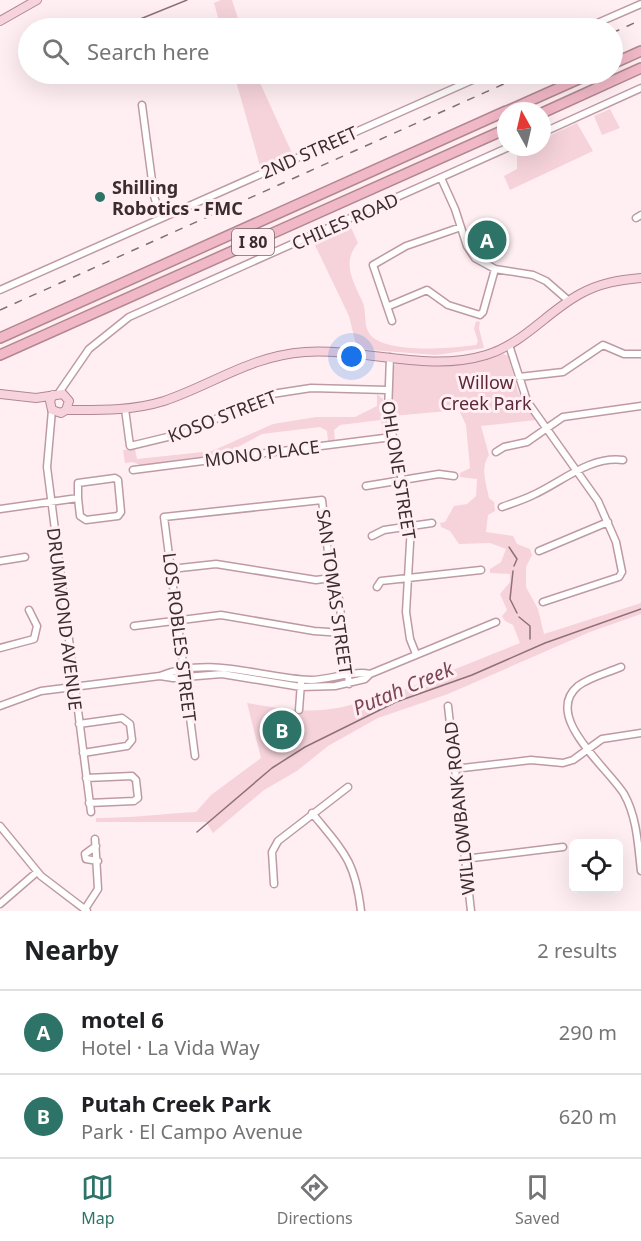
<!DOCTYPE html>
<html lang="en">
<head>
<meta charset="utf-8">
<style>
	:root { --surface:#fff; --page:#f2f2f2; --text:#202124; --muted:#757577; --line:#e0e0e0; --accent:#2d7368 }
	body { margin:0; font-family:"Noto Sans",sans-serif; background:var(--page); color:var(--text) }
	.controls { position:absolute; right:18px; bottom:18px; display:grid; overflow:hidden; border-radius:9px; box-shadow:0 6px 24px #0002 }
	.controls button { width:54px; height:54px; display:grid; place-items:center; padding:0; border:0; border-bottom:2px solid var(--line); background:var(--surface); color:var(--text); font:30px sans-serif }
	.compass { position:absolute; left:497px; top:102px; width:54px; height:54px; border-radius:50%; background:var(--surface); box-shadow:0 6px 24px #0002; rotate:352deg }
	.you { position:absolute; left:352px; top:357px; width:21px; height:21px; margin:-15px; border:4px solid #fff; border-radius:50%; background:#1a73e8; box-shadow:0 0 0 9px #1a73e833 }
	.badge { display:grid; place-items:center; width:39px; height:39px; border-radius:50%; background:var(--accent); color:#fff; font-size:20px; font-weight:700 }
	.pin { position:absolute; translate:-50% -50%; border:3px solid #fff; box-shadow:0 2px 6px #0006 }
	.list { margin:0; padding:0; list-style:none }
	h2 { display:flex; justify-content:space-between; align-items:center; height:78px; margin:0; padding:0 24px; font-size:26px }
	h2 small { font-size:20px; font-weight:400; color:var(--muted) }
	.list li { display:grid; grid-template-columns:39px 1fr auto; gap:18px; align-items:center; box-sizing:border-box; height:84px; padding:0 24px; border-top:2px solid var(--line) }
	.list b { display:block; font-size:22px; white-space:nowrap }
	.list p { margin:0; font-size:20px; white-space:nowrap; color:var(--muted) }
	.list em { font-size:20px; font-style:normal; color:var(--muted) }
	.icon { flex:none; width:33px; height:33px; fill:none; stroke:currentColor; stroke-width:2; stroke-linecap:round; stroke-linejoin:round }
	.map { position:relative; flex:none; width:641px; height:911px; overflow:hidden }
	.search { position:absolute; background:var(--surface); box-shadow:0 6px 24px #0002; left:18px; right:18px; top:18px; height:66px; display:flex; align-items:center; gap:15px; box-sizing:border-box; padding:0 21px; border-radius:33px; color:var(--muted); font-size:22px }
	.sheet { height:246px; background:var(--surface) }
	nav { display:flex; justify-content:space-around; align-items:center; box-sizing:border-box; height:84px; border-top:2px solid var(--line); background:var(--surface); font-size:16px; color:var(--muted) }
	nav a { display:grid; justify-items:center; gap:3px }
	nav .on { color:var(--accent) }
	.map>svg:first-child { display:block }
</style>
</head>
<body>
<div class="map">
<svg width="641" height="911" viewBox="0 0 641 911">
	<rect width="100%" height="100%" fill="#ffeff3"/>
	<path fill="#f6d3db" d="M 221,0 L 232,0 L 241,28 L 221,28 L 214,3 Z
		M 234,74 L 256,74 L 292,153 L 260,166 Z
		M 610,109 L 620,128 L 602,135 L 594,116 Z
		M 577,123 L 593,151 L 510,190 L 504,176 L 517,169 L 517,150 L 524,147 L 542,147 L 542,139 Z
		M 349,223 L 358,243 C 345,259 349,272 357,290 C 359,295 363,301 364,306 C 366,316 364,324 369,333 C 383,355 453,348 476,345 L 478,341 L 474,329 L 476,321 L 480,322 L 479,328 L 484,348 L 436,355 L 357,349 L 349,316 L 312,239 Z
		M 502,353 L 508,356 L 518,392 L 537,420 L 481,426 L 489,455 C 480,468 486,483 489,498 L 494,502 L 495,511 L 488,515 L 486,532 L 513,536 L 517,544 L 530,549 L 532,555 L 526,567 L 526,587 L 538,609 L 544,634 L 641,603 L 641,614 L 590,632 L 448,694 L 378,718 L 328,746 L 297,771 L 264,790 L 213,833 L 206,822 L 96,822 L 96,818 C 130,818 162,814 196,812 L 211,795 L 261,758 L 247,703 C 300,712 324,716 376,697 L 378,700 L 520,643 L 513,625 L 505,621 L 502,616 L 507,610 L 500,594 L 510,582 L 510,574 L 490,573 L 490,569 L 501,562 L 506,549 L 490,543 L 459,544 L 450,531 L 441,527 L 440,523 L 445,522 L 454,506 L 467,504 L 476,496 L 477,479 L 460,477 L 460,473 L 470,468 L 466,425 L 459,410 L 392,416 C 391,401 387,375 396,363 L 452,364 Z
		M 377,394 L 383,399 L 386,429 L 383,435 L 381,420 L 340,425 L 334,430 L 335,441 L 328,441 L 327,431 L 320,427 L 262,434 L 225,454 L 140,465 L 133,462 L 125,463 L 123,450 L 135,449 L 137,459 L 212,451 L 273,424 L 316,417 L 355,417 L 377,406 Z"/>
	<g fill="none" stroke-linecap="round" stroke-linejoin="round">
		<path stroke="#907078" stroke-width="1.5" d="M 118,28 L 187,0
			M 509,547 L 517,559 L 514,566
			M 513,571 L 510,599 L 517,613
			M 519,617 L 530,626 L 530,639
			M 197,832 L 272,768 L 305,747 L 396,702 L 472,675 L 545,643 L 641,609"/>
		<defs>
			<path id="minor" d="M 586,28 L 641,4
				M 142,105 L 154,196 L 161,218
				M 542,133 L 641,88
				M 441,178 L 455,209 L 467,246 L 475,258 L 495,269 L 533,275 L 546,281 L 569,301
				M 636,218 L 641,215
				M 0,290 L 486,74
				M 389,306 L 427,290 L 448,305 L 480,315 L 483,312 L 495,269
				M 392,321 L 373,265 L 406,246 L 461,227
				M 509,345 L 527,401 L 598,501 L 616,542 L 622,572 L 619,577 L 543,602
				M 390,357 L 388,412 L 411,526 L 406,612 L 410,639 L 416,654
				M 519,377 L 563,372 L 603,345 L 624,354 L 641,354
				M 58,394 L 89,349 L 129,317 L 509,147
				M 125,409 L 130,446 L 184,433 L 272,394 L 311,388 L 387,390
				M 52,410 L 47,467 L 91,812
				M 496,452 L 504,447 L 527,442 L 563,417 L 641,406
				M 133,470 L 392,437
				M 366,486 L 439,474 L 454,476
				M 502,507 C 513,503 523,500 533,495 C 562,482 589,456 623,460
				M 0,509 L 78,498 L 80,516 L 86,520 L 118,516 L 121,512 L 118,480 L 115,478 L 78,483 L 78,498
				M 372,536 L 384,530 L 432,523
				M 539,551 L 608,522
				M 0,561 L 25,557
				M 171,569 L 216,564 L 316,580 L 331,578
				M 377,587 L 381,581 L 481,570
				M 134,626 L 221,615 L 314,631 L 343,633
				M 0,648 L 34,639 L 37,626 L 29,610
				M 621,667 C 607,673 590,677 578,686 C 542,716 608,768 624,794 C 637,817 638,845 641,871
				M 160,676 C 210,655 260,678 311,680 C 329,680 354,670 370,674
				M 0,706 L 41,691 L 160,676 L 173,678 L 222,674 L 301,687 L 335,686 L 365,679 L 370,674 L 496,622
				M 448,706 L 471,911
				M 299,710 L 301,683
				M 79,724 L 122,718 L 130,724 L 132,740 L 127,746 L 83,753
				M 195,756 L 164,517 L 322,500 L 331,578 L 339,599 L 349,684
				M 454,769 L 531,760 L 563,763 L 573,760 L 602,739 L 641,733
				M 86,778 L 132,776 L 136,780 L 138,798 L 134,801 L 89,803
				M 312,813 C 343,851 355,860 361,911
				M 0,826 L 41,876 L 87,911
				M 96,846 L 85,854 L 86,859 L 98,861
				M 464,859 L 563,847
				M 274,884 L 272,852 L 278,841 L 348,787
				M 0,904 L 37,872
				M 85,909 L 98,889 L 95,839"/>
			<path id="major" d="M 0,21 L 37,0
				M 0,394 L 36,398 L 63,394 L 69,401 L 66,410 L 61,413 L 52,410 L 50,401 L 53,395
				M 66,410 C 99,410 132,411 164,401 C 214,384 250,356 305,352 C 365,348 427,373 486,355 C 523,344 547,312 580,294 C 600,283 619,280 641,278"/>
			<path id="highway" d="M 612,64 L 641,51
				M 507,111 L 590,74
				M 542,113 L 641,68
				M 0,338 L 506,111
				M 0,355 L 506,129"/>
		</defs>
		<use href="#minor" stroke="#be9ba4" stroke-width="9"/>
		<use href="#major" stroke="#b18792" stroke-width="10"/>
		<use href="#highway" stroke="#b18792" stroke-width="12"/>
		<use href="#minor" stroke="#fff" stroke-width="6"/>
		<use href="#major" stroke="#f7d4dd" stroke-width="8"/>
		<use href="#highway" stroke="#f1b8c7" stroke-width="9"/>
		<path stroke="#807074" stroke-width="1.5" stroke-dasharray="8 8" stroke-linecap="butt" d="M 612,33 L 641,20
			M 0,310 L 526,74"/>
	</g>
	<circle fill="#2d7368" stroke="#ffeff3" stroke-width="2" cx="100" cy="197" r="6"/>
	<g text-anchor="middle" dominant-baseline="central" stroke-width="6" stroke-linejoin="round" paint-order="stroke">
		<rect fill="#ffeff3" stroke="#76666a" stroke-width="1.5" x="232" y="229" width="42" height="26" rx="4.5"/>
		<g font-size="16" font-weight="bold" fill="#3b2c30">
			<text x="253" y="242">I 80</text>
		</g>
		<g font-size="18" fill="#3b2c30" stroke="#ffeff3">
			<text transform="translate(309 152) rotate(-24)">2ND STREET</text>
			<text transform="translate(345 221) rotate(-24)">CHILES ROAD</text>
			<text transform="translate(222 416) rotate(-21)">KOSO STREET</text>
			<text transform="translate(262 453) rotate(-7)">MONO PLACE</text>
			<text transform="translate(399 470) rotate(81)">OHLONE STREET</text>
			<text transform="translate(335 592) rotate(82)">SAN TOMAS STREET</text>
			<text transform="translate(65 619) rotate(83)">DRUMMOND AVENUE</text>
			<text transform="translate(180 637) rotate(83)">LOS ROBLES STREET</text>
			<text transform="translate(459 808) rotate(-96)">WILLOWBANK ROAD</text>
		</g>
		<g font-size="18" font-weight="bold" fill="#3b2c30" stroke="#ffeff3" text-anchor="start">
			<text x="112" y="187">Shilling<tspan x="112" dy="21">Robotics - FMC</tspan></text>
		</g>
		<g font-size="18" fill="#5c2839" stroke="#ffeff3">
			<text x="486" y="382">Willow<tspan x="486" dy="21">Creek Park</tspan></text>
		</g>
		<g font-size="20" font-style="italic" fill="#7c4455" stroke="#ffeff3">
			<text transform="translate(403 688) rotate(-23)">Putah Creek</text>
		</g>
	</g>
</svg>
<div class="controls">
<button><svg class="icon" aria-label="locate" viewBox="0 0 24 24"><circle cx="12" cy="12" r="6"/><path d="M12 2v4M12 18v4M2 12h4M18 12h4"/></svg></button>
</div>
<svg class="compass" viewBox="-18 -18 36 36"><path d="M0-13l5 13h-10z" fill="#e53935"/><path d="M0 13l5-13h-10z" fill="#757577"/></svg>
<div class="you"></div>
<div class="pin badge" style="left:487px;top:240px">A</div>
<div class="pin badge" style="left:282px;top:730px">B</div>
<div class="search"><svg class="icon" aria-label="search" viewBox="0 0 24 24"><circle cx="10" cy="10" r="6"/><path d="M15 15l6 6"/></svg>Search here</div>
</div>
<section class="sheet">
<h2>Nearby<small>2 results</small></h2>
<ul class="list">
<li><span class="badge">A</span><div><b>motel 6</b><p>Hotel · La Vida Way</p></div><em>290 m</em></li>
<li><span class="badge">B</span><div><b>Putah Creek Park</b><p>Park · El Campo Avenue</p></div><em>620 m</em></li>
</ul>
</section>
<nav>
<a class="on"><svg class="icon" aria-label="map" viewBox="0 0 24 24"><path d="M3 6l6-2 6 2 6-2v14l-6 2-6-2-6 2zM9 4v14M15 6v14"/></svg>Map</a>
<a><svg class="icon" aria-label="directions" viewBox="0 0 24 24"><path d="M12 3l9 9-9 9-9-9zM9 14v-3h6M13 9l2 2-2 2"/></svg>Directions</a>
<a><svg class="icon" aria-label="saved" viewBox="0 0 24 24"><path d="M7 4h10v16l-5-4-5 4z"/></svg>Saved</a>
</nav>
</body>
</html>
